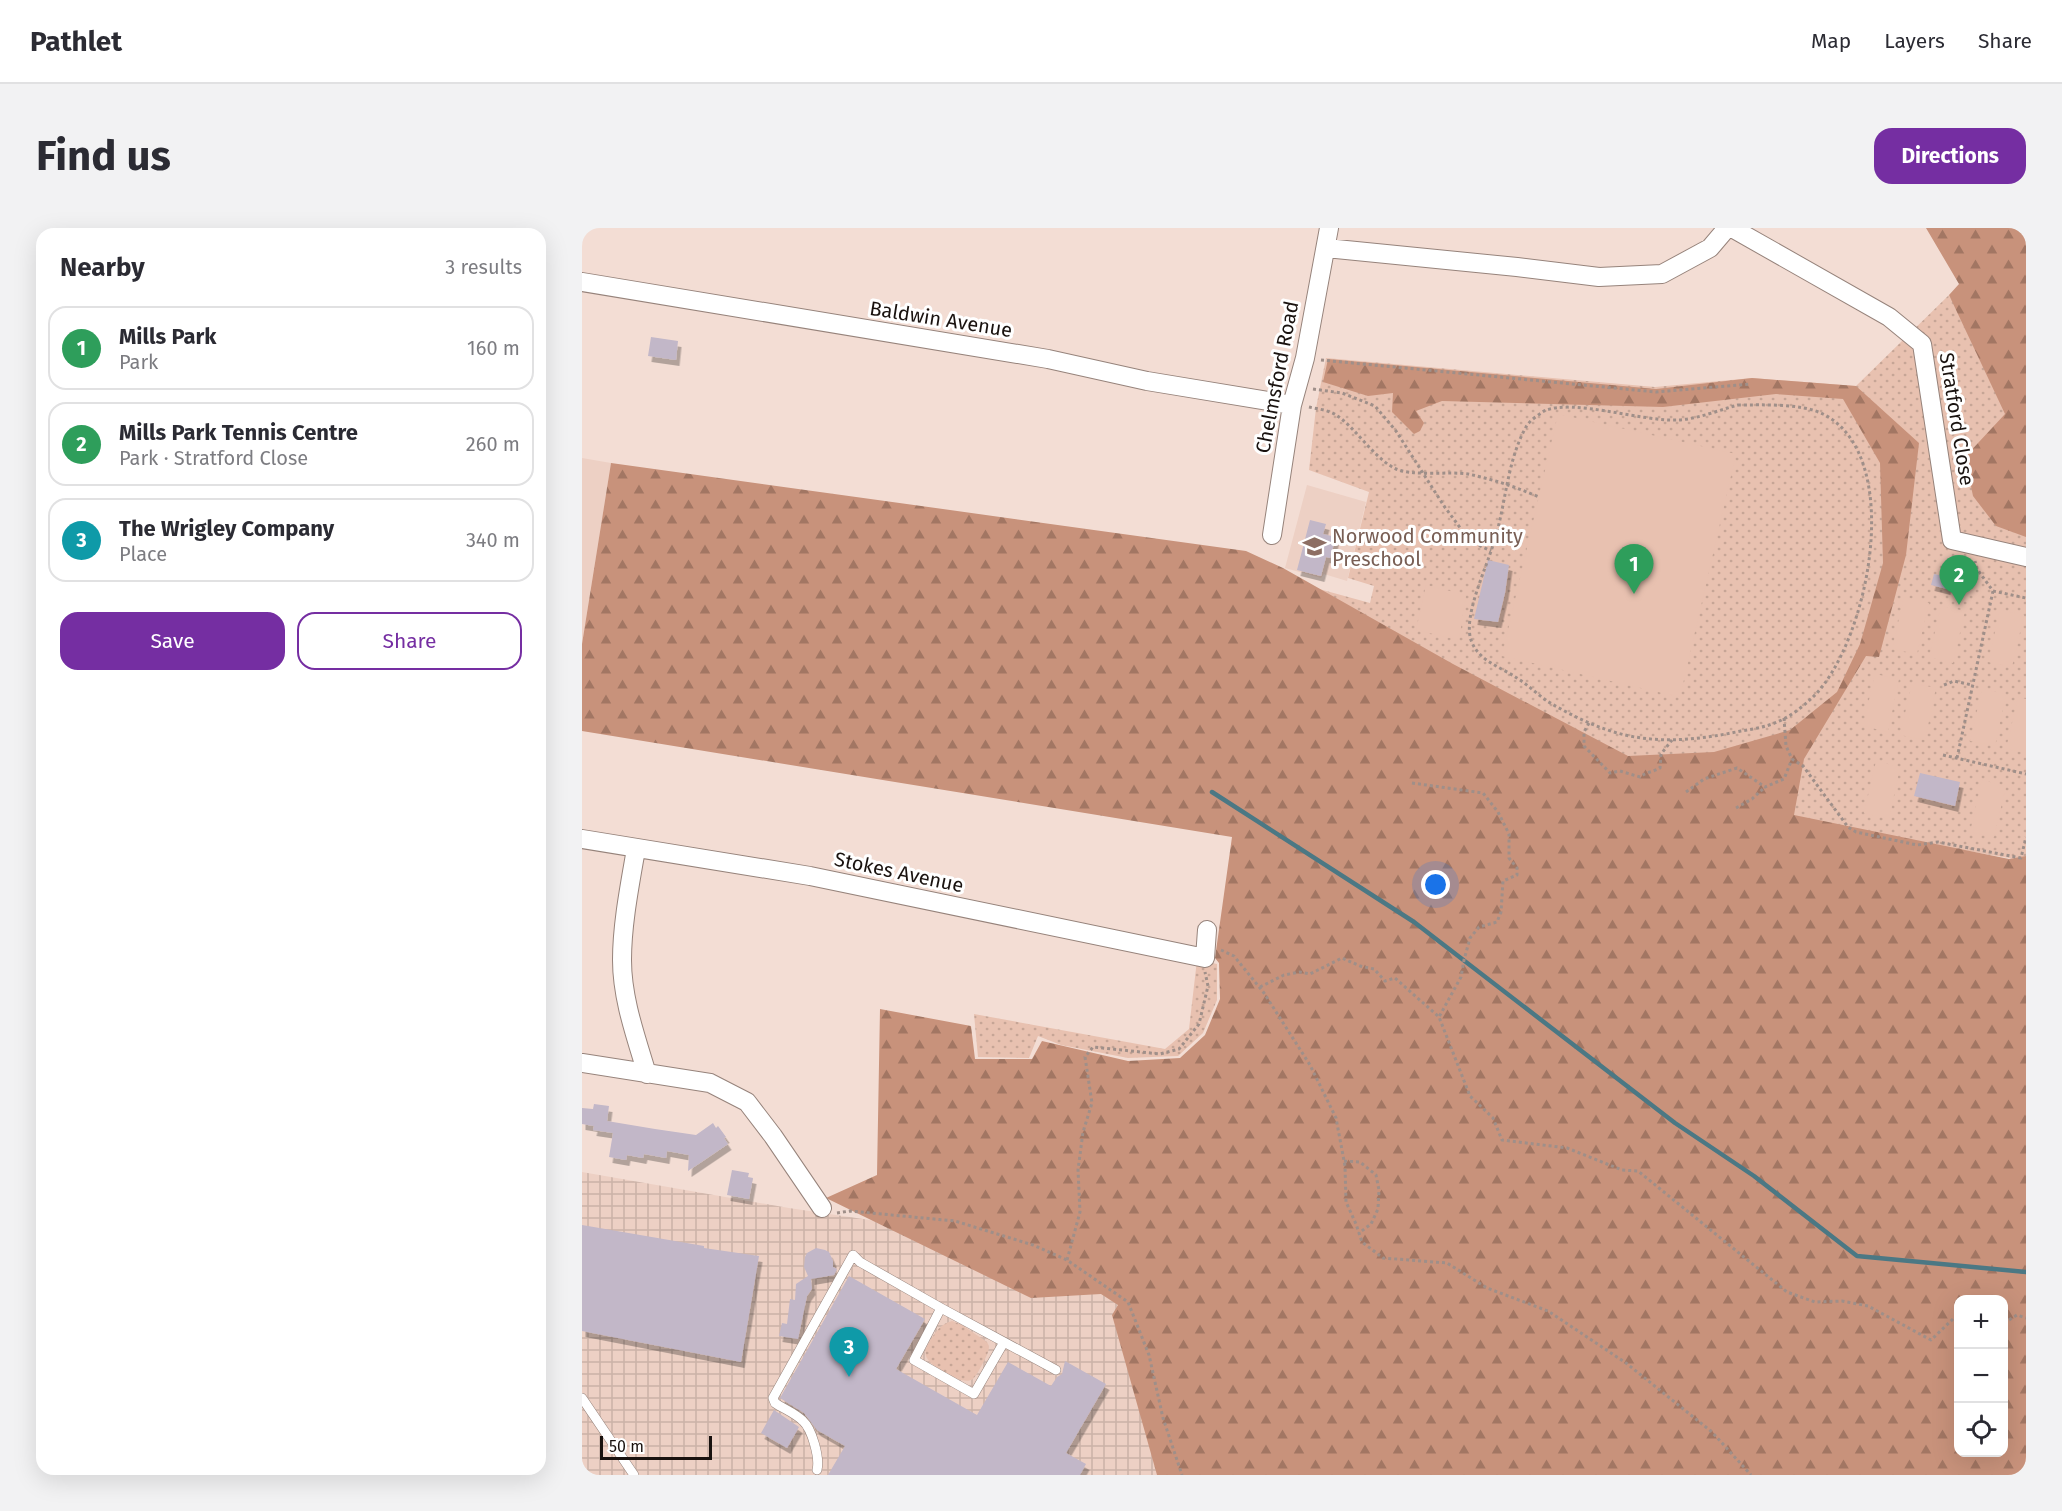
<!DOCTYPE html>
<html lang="en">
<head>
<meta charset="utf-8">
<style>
	:root { --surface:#fff; --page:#f2f2f3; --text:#2b2b33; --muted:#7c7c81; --line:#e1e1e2; --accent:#752ea2 }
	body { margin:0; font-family:"Fira Sans",sans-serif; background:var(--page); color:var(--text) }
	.controls { position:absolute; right:18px; bottom:18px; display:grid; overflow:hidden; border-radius:12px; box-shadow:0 6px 24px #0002 }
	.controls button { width:54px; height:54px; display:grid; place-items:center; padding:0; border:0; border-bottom:2px solid var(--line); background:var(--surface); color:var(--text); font:30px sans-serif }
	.scale { position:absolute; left:18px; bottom:15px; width:112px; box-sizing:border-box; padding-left:6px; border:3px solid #19120f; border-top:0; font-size:16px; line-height:21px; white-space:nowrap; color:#19120f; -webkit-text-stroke:4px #fff; paint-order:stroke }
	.you { position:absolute; left:854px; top:657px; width:21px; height:21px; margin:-15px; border:4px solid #fff; border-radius:50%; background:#1a73e8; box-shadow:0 0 0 9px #1a73e833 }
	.badge { display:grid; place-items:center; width:39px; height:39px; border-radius:50%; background:var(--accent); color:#fff; font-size:20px; font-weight:700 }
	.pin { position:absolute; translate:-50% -50px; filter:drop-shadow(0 2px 3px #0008) }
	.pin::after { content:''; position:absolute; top:32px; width:21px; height:18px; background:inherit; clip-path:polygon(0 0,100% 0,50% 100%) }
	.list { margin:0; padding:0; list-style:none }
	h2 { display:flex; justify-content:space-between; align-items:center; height:78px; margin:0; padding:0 24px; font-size:26px }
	h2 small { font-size:20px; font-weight:400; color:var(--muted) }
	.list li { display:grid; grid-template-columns:39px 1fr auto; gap:18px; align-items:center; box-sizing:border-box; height:84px; margin:0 12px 12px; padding:0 12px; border:2px solid var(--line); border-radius:18px }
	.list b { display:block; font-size:22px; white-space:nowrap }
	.list p { margin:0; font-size:20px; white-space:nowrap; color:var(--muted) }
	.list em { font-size:20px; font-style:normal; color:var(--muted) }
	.actions { display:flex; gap:12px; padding:18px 24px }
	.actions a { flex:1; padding:14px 0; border:2px solid var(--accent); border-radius:18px; text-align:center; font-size:21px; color:var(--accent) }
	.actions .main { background:var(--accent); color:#fff }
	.icon { flex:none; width:33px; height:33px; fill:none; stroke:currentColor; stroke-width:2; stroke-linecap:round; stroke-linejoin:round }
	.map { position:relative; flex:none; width:1444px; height:1247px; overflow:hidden; border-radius:18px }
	header { display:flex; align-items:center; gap:36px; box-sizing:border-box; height:84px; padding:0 30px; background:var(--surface); border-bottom:2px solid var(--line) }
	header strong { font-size:28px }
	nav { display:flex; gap:33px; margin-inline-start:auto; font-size:21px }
	.intro { display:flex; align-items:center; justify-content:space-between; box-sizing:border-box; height:144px; padding:0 36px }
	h1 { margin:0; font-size:42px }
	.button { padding:15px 27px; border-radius:18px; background:var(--accent); color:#fff; font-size:21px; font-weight:700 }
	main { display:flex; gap:36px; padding:0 36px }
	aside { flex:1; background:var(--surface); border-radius:18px; box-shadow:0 6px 24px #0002 }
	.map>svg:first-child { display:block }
</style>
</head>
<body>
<header>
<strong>Pathlet</strong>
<nav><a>Map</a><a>Layers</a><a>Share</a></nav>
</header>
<div class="intro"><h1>Find us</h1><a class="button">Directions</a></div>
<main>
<aside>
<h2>Nearby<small>3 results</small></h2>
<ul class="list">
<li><span class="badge" style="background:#2e9e5b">1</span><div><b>Mills Park</b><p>Park</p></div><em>160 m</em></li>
<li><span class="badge" style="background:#2e9e5b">2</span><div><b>Mills Park Tennis Centre</b><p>Park · Stratford Close</p></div><em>260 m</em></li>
<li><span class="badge" style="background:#0f9aa8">3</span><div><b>The Wrigley Company</b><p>Place</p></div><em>340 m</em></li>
</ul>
<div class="actions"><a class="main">Save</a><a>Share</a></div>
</aside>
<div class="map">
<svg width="1444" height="1247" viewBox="0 0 1444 1247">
	<defs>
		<pattern id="industrial-grid" width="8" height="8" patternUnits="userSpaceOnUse" patternTransform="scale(1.5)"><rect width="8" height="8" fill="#edd0c4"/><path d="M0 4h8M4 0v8" fill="none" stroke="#cbb2a7"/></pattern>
		<pattern id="green-dots" width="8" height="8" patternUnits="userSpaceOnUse" patternTransform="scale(1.5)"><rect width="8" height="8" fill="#e8c1b0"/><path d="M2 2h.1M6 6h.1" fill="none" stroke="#c6a596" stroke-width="1.8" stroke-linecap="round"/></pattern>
		<pattern id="forest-firs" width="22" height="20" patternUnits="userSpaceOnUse" patternTransform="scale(1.5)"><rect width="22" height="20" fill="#c8927b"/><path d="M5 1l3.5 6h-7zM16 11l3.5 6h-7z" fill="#a27663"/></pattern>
		<filter id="shadow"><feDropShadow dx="3.5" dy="6" stdDeviation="0" flood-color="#0004"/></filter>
	</defs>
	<rect width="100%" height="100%" fill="#f3ddd4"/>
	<path fill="#edd0c4" d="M 0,230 L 29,235 L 0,416 Z
		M 725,257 L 784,274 L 765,353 L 742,346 L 739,350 L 703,340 Z"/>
	<path fill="url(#industrial-grid)" d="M 0,944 L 207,980 L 536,1029 L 536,1082 L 576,1247 L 0,1247 Z"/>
	<path fill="url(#green-dots)" d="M 1367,67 L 1437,186 L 1444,187 L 1444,633 L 683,501 L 708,353 L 788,375 L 792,358 L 766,350 L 787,264 L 727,242 L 734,180 L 744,130 L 1073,159 L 1170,150 L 1274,158 Z
		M 615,732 L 635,736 L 635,772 L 621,805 L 596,828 L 546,830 L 479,817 L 456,808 L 447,830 L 396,829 L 392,786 L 583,821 L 607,801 Z
		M 370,1093 L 380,1097 L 405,1114 L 407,1118 C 407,1124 404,1129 401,1135 C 398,1140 395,1147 391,1151 C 381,1159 347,1138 344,1128 C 342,1122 346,1116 349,1111 C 355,1102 359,1096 370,1093 Z"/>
	<path fill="url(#forest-firs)" fill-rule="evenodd" d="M 1344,0 L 1444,0 L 1444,309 L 1414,298 L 1391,268 L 1383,229 L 1423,186 L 1367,67 L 1377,56 Z
		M 746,131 L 1074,161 L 1170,150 L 1274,158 L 1337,215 L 1324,327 L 1297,429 L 1284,428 L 1222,531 L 1212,587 L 1427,631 L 1444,628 L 1444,1247 L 575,1247 L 530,1087 L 536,1077 L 519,1066 L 449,1070 L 244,970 L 295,947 L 298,781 L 389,798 L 393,831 L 450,831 L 460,813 L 546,833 L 598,830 L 623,807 L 638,771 L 637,735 L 633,730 L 650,609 L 0,503 L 0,416 L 29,235 L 664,323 L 701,340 L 871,436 L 1046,528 L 1132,524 L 1208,502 L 1255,464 L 1278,416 L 1301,335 L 1298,235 L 1261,171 L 1194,166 L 1081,179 L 860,173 L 834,183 L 842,195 L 838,203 L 832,206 L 810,184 L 811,165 L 786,168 L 741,154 ZM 1376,1072 L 1422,1072 L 1422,1224 L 1376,1224 Z"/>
	<path fill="#e8c1b0" d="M 976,186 L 1154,226 L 1098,469 L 920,428 Z
		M 844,357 L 884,367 L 877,412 L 834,402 Z
		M 1322,369 L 1347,375 L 1335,426 L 1310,421 Z
		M 1359,378 L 1383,383 L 1371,435 L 1347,429 Z
		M 1418,382 L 1442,387 L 1430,439 L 1406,434 Z
		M 1293,446 L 1317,451 L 1306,504 L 1281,498 Z
		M 1330,455 L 1354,460 L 1343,512 L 1318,507 Z
		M 1400,461 L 1424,466 L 1413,518 L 1388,513 Z
		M 1436,469 L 1444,471 L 1444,525 L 1424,521 Z
		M 1294,533 L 1318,539 L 1307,591 L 1282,585 Z
		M 1400,552 L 1424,558 L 1412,609 L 1388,604 Z"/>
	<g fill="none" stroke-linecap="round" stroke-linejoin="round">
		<path stroke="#4b7884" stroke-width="4.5" d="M 630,564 L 832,694 L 1093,895 L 1172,948 L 1275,1028 L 1444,1044"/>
	</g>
	<path fill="#c2b7c8" filter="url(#shadow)" d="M 69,109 L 96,113 L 94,132 L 66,128 Z
		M 728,292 L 744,296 L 741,306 L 754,309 L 748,330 L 744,329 L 739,348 L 715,342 Z
		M 906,332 L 927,337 L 923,365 L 916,394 L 892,391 Z
		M 1352,346 L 1367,349 L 1365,361 L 1349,357 Z
		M 1338,545 L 1378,554 L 1373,578 L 1332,568 Z
		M 12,876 L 27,878 L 25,893 L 73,901 L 114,907 L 131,895 L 134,900 L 136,898 L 144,909 L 142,910 L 146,916 L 106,943 L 107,927 L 85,923 L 84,930 L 62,926 L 61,930 L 45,927 L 44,932 L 27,929 L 31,905 L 11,902 L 12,898 L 0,896 L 0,880 L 11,881 Z
		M 150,942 L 167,945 L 166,949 L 171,950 L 167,971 L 145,967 Z
		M 0,997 L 122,1018 L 122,1020 L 177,1028 L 159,1134 L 0,1103 Z
		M 234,1020 L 243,1022 L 247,1024 L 251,1033 L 251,1039 L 255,1041 L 252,1047 L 229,1051 L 230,1061 L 225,1068 L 216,1111 L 197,1108 L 200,1095 L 205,1096 L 208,1071 L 213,1072 L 214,1056 L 226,1048 L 222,1039 L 223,1029 L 225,1025 Z
		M 267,1048 L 343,1091 L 314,1141 L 395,1187 L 426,1134 L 469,1158 L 475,1149 L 480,1146 L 483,1133 L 524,1156 L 484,1225 L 504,1236 L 498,1247 L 246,1247 L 263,1218 L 235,1202 L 222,1185 L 198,1170 Z
		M 192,1182 L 217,1199 L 205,1220 L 179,1205 Z"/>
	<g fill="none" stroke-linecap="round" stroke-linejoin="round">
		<defs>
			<path id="service" d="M 359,1080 L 332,1132 L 392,1166 L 422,1114
				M 0,1170 L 52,1247
				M 235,1242 C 238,1230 230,1201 221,1193 C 213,1185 202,1181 193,1175 L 191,1170 L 271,1027 L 278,1034 L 359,1080 L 474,1142"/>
			<path id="minor" d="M 1150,0 L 1307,89 L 1340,116 L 1370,312 L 1444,329
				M 744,20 L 935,39 L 1017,49 L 1080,46 L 1128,20 L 1145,0
				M 0,54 L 466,131 L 565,153 L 710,177
				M 690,307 L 710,177 L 723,130 L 747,0
				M 0,611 L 228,648 L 623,730 L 625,702
				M 54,621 C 48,656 40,696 40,732 C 40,771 54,809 65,846
				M 0,835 L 128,855 L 165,874 L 191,908 L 240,980"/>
		</defs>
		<use href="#service" stroke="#96837b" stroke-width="10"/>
		<use href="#minor" stroke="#96837b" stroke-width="20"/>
		<path stroke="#9f8f89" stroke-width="3" stroke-dasharray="3 3" stroke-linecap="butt" d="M 739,132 L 1074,164 L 1169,156
			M 731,161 L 760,165 L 793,178 L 814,203 L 862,278 L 888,313 L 909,323
			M 1156,177 C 1180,177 1219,175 1241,186 C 1325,228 1286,417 1230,470 C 1220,479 1208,489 1195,494 C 1184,499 1171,501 1159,503 C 1121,511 1082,516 1043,507 C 1017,501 988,487 965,473 C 955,466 946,457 935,450 C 919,439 896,433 889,412 C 881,388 904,341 911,317 C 924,279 924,235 944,199 C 947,193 956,187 962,183 C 990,170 1061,194 1096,192 C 1116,191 1137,182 1156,177 Z
			M 727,179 C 735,181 747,182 754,187 C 773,199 790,228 812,240 C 829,249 866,243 886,246 C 910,251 934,259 957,269
			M 1411,363 L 1444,370
			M 1362,457 L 1372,453 L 1390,457
			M 1202,490 L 1204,518 L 1210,531 L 1221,538 L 1266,599 L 1274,604 L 1335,617 L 1356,614 L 1439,630 L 1444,609
			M 1007,495 L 1002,504 L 1002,518 L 1028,545 L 1038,543 L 1058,549 C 1064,544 1071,544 1078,540 L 1079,526 L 1090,512
			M 1361,527 L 1444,546
			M 1375,530 L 1411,363 L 1395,341 L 1393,333
			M 830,555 L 901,565 L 916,584 L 927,606 L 927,630 L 935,640 L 935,647 L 921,653 L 919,684 L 915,694 L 897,699 L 888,710 L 882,732 L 879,749 L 857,789
			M 1104,564 L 1122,551 L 1155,540 L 1183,559 L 1202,551 L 1210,531
			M 1154,580 L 1170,571 L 1183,559
			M 639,722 L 652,728 L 682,765 L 728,837 L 754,890 L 763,938 L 764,974 L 774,996 L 780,1014 L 801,1030 L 865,1035 L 905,1060 L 966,1083 L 1044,1135 L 1130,1204 L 1169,1247
			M 678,759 L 702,747 L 718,744 L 728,746 L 760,730 L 778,738 L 792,741 L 803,753 L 813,750 L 857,789 L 888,868 L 911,890 L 920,912 L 985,920 L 1040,942 L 1056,943 L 1205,1064 L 1233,1074 L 1260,1073 L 1286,1078 L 1349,1112 L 1372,1090 L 1376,1091
			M 762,933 L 778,934 L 794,947 L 797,962 L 796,981 L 789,996 L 777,1005
			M 255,985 L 268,983 L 373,993 L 451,1017 L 485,1032 L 546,1074 L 567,1127 L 581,1190 L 600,1247
			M 485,1032 L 498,984 L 496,942 L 501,904 L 510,875 L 503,829 L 511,819 L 578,826 L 597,821 L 617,796 L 626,758 L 623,744
			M 1422,1095 L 1435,1087 L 1444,1090"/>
		<use href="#service" stroke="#fff" stroke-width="9"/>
		<use href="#minor" stroke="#fff" stroke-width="18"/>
	</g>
	<defs>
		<symbol id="school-bare" viewBox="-9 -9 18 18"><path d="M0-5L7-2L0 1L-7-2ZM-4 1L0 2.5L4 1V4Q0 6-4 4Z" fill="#8d6e63" stroke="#fff" stroke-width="2.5" paint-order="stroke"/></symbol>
	</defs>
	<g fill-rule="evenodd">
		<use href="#school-bare" x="716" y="302" width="33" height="33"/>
	</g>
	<g text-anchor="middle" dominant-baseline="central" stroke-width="6" stroke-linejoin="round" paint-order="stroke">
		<g font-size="20" fill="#19120f" stroke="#fff">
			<text transform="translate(359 91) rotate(9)">Baldwin Avenue</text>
			<text transform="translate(695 149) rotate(-79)">Chelmsford Road</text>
			<text transform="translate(1375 191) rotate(81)">Stratford Close</text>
			<text transform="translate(317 644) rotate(12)">Stokes Avenue</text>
		</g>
		<g font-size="20" fill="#785e54" stroke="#fff" text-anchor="start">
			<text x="750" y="308">Norwood Community<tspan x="750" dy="23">Preschool</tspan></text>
		</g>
	</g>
</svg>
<div class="controls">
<button>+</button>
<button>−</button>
<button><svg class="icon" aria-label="locate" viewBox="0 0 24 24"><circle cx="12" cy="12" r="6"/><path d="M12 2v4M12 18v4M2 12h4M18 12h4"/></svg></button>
</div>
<div class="scale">50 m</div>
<div class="you"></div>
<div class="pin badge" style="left:1052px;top:366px;background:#2e9e5b">1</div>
<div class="pin badge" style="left:1377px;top:377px;background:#2e9e5b">2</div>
<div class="pin badge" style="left:267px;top:1149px;background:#0f9aa8">3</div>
</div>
</main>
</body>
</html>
